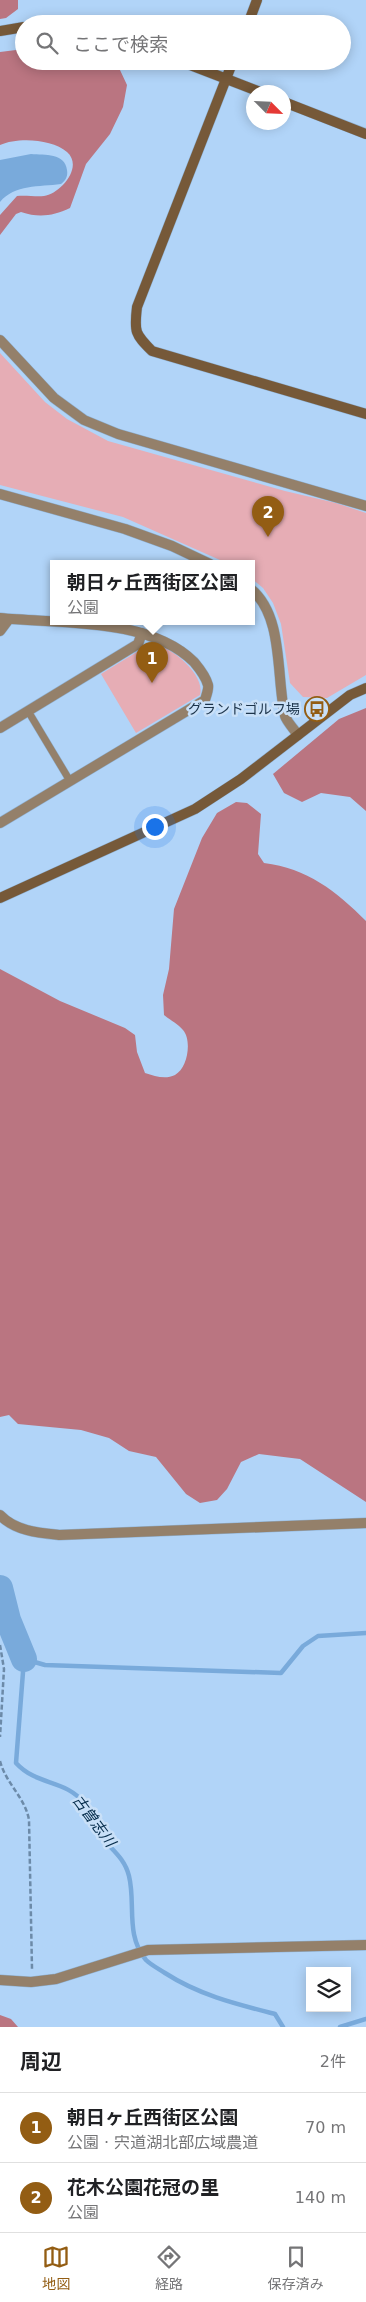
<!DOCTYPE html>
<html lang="ja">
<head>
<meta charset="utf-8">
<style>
	:root { --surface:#fff; --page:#f2f2f2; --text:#202124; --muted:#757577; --line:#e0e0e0; --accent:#935d13 }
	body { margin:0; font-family:"DejaVu Sans","Noto Sans JP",sans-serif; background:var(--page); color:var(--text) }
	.controls { position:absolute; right:15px; bottom:15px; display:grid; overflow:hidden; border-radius:0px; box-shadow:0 2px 12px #0003 }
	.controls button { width:45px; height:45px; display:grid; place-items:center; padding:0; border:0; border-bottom:1px solid var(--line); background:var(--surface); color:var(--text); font:25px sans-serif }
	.compass { position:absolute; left:246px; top:85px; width:45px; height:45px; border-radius:50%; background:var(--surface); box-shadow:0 2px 12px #0003; rotate:114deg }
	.you { position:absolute; left:154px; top:826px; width:18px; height:18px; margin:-12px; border:4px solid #fff; border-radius:50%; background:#1a73e8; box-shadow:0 0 0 8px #1a73e833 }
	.badge { display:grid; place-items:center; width:32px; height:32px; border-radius:50%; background:var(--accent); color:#fff; font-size:16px; font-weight:700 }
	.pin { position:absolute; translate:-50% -41px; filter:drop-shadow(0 1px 2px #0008) }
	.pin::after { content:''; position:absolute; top:26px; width:18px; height:15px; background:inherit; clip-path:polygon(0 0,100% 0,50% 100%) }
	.popup { position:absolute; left:50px; top:560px; width:205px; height:65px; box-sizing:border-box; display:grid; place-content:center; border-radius:0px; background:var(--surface); filter:drop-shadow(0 1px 4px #0005); font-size:16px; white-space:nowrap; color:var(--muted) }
	.popup b { font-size:19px; color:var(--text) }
	.popup::after { content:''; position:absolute; left:50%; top:100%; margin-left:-10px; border:10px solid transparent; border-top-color:var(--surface) }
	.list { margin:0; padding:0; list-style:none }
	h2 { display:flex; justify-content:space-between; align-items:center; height:65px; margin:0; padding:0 20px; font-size:21px }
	h2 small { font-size:16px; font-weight:400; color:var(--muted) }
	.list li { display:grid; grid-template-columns:32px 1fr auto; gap:15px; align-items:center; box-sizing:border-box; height:70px; padding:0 20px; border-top:1px solid var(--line) }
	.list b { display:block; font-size:19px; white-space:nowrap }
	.list p { margin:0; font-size:16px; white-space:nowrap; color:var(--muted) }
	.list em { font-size:16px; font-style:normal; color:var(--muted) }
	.icon { flex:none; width:28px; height:28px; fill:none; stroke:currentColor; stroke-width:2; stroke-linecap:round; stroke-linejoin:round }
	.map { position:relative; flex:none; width:366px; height:2027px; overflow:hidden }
	.search { position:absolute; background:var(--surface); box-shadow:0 2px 12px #0003; left:15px; right:15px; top:15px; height:55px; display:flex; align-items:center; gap:12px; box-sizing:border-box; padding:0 18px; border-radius:28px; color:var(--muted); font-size:19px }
	.sheet { height:205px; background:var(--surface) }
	nav { display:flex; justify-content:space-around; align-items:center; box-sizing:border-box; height:70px; border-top:1px solid var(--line); background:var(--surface); font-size:14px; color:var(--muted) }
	nav a { display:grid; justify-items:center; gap:2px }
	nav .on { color:var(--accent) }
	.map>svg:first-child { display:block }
</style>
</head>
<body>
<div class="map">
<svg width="366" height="2027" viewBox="0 0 366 2027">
	<rect width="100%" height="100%" fill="#b1d4f8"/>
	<path fill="#e6adb5" d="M 0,353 L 45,402 L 67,419 L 108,441 L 285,491 L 336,503 L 366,513 L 366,675 L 327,698 L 303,697 L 290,683 L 281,624 L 273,603 L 263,588 L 251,578 L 251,564 L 229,564 L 123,517 L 0,485 Z
		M 153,642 C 170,647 206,674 200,695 L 136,733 L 101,674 Z"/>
	<path fill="#ba7581" d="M 0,0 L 18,0 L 18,9 L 6,18 L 0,19 Z
		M 24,49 L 24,61 L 107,61 L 120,70 L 127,85 L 123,107 L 110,134 L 86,164 L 70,208 C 53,216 39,218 21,212 L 16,214 L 0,235 L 0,215 L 17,196 C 26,195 36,197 44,196 C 60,194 84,167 67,152 C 52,139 18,137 0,145 L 0,52 Z
		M 366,708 L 366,811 L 350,797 L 321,793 L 302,802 L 284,793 L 273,774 L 339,719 Z
		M 236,802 L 247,803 L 261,814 L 258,854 L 264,863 C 307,868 336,891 366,921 L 366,1502 L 300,1459 L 259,1454 L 241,1462 L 227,1489 L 217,1500 L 200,1503 L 186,1494 L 156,1457 L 129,1451 L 109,1438 L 81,1430 L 18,1424 L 9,1415 L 0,1417 L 0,969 L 60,1001 L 125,1028 L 135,1035 L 137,1052 L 145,1073 C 155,1076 165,1080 175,1075 C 188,1068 192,1040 183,1030 C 178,1024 170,1020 164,1015 L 163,995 L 169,969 L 174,909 L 202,838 L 217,813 Z
		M 0,2015 L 11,2019 L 18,2027 L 0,2027 Z"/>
	<path fill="#79aadb" d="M 31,154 C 45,155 65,153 67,170 C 68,176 66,180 61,184 C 39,187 15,184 0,202 L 0,160 Z"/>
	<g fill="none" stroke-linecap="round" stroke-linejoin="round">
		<path stroke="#79aadb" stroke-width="4.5" d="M 283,2027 L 275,2014 C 236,2004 199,1995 165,1973 C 159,1969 151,1965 146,1960 C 125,1935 136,1904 129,1876 C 124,1855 107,1847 96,1830 C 91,1821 90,1811 84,1803 C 65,1779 37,1786 16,1763 L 24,1659 L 45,1665 L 281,1673 L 303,1646 L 318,1636 L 366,1633
			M 340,2027 L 366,2019"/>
		<path stroke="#79aadb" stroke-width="26" d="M 0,1588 L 8,1620 L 24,1659"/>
		<defs>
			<path id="lane" d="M 28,711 L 70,781"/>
			<path id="street" d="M 0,340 L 54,398 L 84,420 L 118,434 L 366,506
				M 0,494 L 125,529 L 172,546 L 210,564
				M 251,589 C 284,616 276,677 285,716 C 287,722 294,729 298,735
				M 0,618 C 60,624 149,617 194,662 C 199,668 206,677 208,685 C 209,689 206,696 205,700 L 0,823
				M 0,631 L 9,619
				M 0,728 L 138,644 L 142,633
				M 0,1515 C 15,1531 39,1533 59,1535 L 366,1523
				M 0,1980 L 31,1982 L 56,1979 L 148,1950 L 366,1945"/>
			<path id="secondary" d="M 248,24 L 257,0
				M 0,31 L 24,27
				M 180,61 L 260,92
				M 233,61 L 137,307 C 134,332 135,334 152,351 L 366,414
				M 284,102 L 366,134
				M 0,898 L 195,809 L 241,779 L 350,695 L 366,688"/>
		</defs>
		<use href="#lane" stroke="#90b1d2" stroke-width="8"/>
		<use href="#street" stroke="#90b1d2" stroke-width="11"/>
		<use href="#secondary" stroke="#90b1d2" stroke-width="11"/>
		<path stroke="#6c8aa8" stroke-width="2.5" stroke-dasharray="5 2.5" stroke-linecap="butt" d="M 0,1645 L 4,1669 L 0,1737
			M 0,1761 C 6,1784 25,1797 29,1820 L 32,1969"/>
		<use href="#lane" stroke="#94806a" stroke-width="7"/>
		<use href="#street" stroke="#94806a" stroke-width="10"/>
		<use href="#secondary" stroke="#765939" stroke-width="10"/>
	</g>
	<defs>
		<symbol id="bus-ring" viewBox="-11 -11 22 22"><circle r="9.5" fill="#c9e0f8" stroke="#935d13" stroke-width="1.5"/><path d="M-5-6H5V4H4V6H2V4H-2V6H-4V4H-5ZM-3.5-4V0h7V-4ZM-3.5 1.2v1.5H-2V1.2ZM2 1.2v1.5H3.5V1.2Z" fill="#935d13"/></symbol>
	</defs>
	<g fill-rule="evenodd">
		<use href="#bus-ring" x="303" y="695" width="28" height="28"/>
	</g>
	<g text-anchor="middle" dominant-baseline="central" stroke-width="5" stroke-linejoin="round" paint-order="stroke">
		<g font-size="14" fill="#1c344b" stroke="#c9e0f8" text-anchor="end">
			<text x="300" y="709">グランドゴルフ場</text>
		</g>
		<g font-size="15" font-style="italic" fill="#042b4a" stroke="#c9e0f8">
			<text transform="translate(94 1821) rotate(53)">古曽志川</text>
		</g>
	</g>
</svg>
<div class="controls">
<button><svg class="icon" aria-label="layers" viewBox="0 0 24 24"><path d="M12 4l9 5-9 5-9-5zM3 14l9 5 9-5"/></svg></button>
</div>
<svg class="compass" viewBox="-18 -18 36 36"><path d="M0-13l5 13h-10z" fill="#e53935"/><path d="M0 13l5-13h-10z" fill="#757577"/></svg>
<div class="you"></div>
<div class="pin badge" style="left:152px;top:683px">1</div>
<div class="popup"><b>朝日ヶ丘西街区公園</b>公園</div>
<div class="pin badge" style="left:268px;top:537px">2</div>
<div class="search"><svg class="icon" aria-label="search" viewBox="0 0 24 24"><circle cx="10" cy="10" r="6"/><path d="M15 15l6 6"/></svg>ここで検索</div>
</div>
<section class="sheet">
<h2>周辺<small>2件</small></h2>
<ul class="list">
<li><span class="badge">1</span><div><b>朝日ヶ丘西街区公園</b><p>公園 · 宍道湖北部広域農道</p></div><em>70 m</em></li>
<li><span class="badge">2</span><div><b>花木公園花冠の里</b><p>公園</p></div><em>140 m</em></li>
</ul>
</section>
<nav>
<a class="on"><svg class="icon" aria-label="map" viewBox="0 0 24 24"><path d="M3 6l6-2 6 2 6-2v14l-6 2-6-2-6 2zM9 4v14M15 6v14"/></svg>地図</a>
<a><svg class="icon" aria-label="directions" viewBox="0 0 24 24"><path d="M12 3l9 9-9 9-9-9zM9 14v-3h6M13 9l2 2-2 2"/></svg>経路</a>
<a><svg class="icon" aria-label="saved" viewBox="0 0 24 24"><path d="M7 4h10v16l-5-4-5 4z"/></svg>保存済み</a>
</nav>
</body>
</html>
